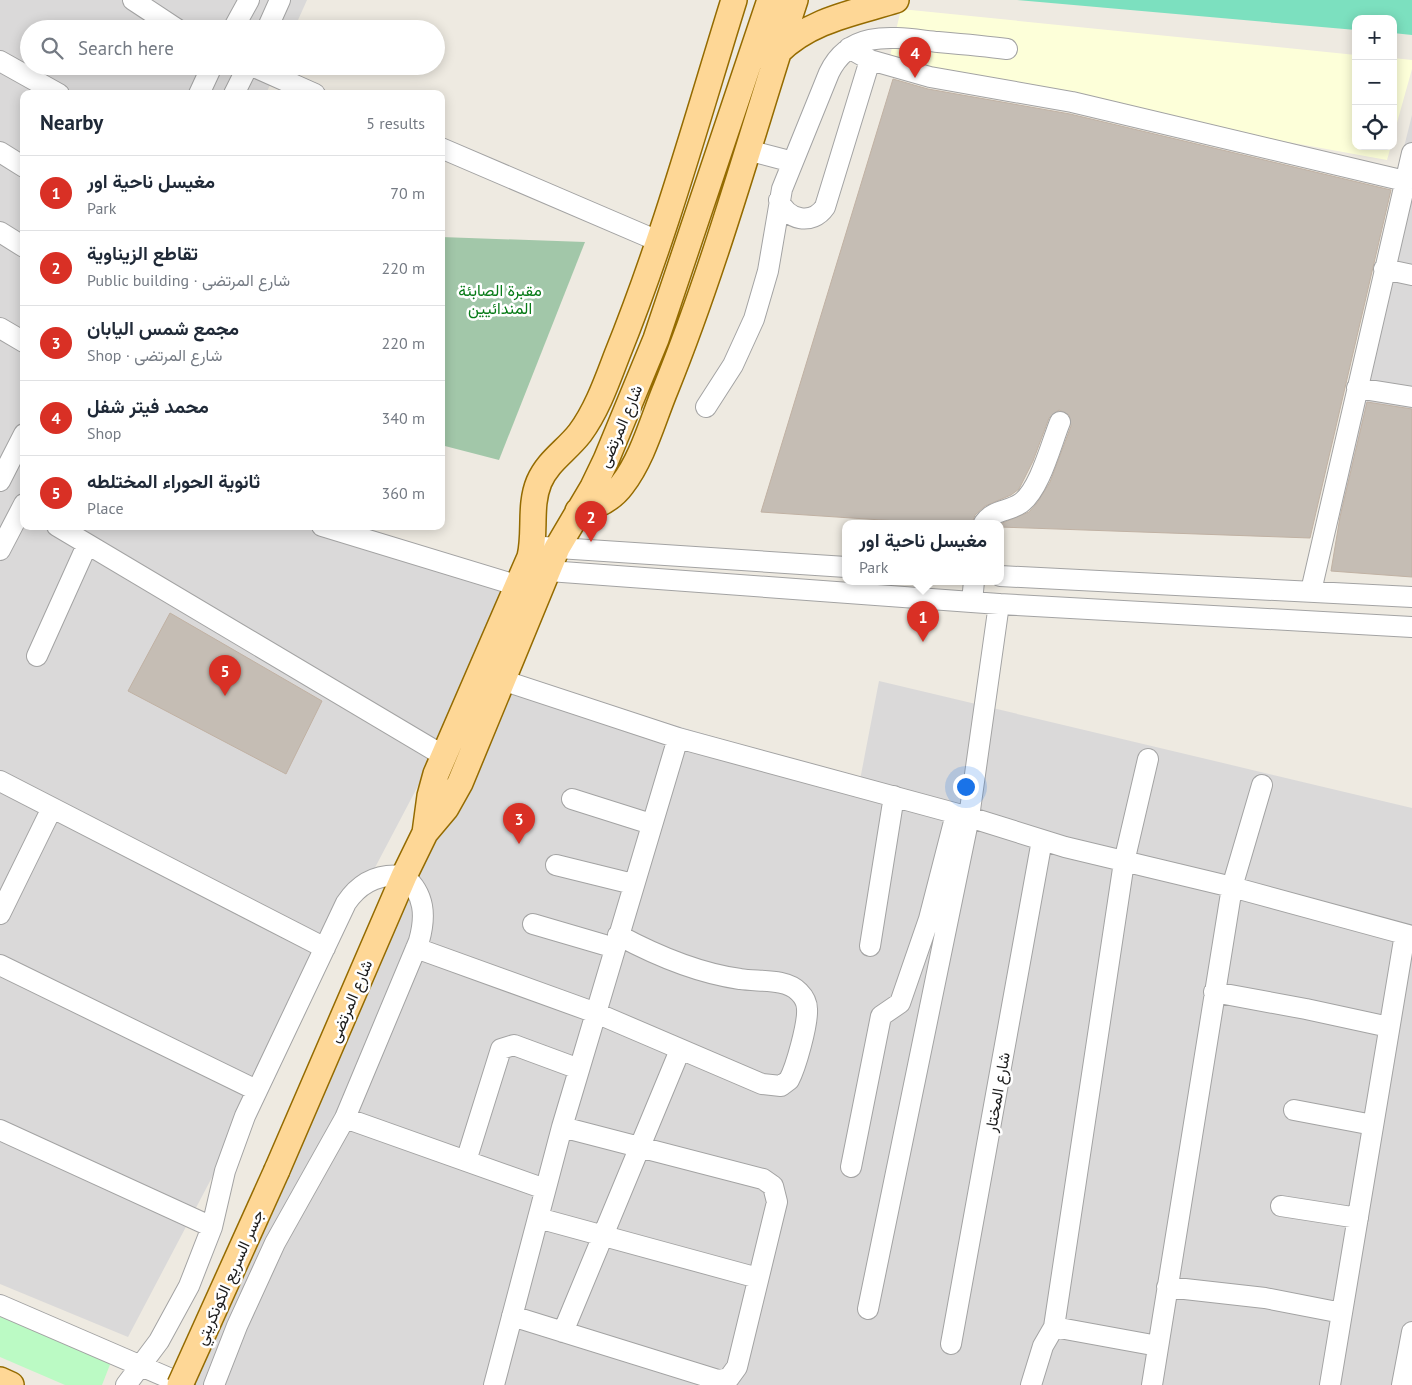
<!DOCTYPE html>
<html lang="en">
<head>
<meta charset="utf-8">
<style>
	:root { --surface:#fff; --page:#f6f6f7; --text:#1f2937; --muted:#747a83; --line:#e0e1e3; --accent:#d93025 }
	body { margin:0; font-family:"PT Sans",Vazirmatn,sans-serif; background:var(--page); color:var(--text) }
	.controls { position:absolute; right:15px; top:15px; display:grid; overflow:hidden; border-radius:10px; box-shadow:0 2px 12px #0003 }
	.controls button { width:45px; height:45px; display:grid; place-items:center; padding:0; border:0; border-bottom:1px solid var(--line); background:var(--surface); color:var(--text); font:25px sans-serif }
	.you { position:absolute; left:965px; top:786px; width:18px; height:18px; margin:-12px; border:4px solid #fff; border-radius:50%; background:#1a73e8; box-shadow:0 0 0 8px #1a73e833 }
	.badge { display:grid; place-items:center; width:32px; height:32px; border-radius:50%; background:var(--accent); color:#fff; font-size:16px; font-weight:700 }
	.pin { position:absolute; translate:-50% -41px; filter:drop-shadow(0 1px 2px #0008) }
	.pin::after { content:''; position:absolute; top:26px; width:18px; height:15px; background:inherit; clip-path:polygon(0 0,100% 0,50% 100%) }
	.popup { position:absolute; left:842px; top:520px; width:162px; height:65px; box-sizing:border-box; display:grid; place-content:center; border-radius:10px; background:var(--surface); filter:drop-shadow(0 1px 4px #0005); font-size:16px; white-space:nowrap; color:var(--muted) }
	.popup b { font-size:19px; color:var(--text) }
	.popup::after { content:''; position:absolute; left:50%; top:100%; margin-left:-10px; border:10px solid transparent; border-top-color:var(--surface) }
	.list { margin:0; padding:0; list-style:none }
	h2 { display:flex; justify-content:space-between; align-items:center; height:65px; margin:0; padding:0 20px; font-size:21px }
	h2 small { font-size:16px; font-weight:400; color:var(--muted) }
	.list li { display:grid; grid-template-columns:32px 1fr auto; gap:15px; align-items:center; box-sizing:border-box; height:75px; padding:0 20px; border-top:1px solid var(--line) }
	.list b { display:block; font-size:19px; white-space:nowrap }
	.list p { margin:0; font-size:16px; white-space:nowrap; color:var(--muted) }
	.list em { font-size:16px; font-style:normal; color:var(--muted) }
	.icon { flex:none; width:28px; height:28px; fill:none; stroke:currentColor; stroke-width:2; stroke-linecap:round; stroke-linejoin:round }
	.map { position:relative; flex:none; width:1412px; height:1385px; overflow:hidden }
	.search { position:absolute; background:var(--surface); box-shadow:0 2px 12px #0003; left:20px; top:20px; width:425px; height:55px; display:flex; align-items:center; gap:12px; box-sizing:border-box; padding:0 18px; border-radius:28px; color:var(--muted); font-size:19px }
	.panel { position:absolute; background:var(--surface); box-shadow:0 2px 12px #0003; left:20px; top:90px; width:425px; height:440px; border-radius:10px }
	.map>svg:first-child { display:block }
</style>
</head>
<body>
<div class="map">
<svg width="1412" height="1385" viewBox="0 0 1412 1385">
	<rect width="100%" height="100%" fill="#eeeae1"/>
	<path fill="#dad9d9" d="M 0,0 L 307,0 L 294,29 L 29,29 L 29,66 L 278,66 L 266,94 L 24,94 L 24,526 L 345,526 L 520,592 L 128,1337 L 0,1284 Z
		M 1412,115 L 1412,541 L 1338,530 L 1379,247 Z
		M 488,670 L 860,780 L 879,681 L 1412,808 L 1412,1385 L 193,1385 Z"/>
	<path fill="#fdffd9" d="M 901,9 L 1356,55 L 1356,146 L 1391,146 L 1387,160 L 887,69 Z
		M 1393,58 L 1412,60 L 1412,69 L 1393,137 Z"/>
	<path fill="#a2c7a9" d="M 441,237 L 585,242 L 499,460 L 441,445 Z"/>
	<path fill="#bbfac4" d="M 0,1311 L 111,1362 L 102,1385 L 65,1385 L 0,1357 Z"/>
	<path fill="#7ce0bf" d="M 1017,0 L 1412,0 L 1412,35 L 1393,33 L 1393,19 L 1356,19 L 1356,30 Z"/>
	<path fill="#c5bdb4" stroke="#c0b1a3" d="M 893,79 L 928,89 L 1070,114 L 1391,190 L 1310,538 L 1000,527 L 1000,524 L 1029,512 L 1037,503 L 1050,482 L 1071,426 L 1069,415 L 1059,410 L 1049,418 L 1033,461 L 1019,489 L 1011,495 L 985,506 L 975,515 L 972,523 L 927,523 L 761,512 Z
		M 1367,402 L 1412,409 L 1412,577 L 1331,571 L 1340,517 Z
		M 170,613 L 322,701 L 286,774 L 128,691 Z"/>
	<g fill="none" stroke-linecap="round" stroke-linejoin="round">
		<defs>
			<path id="minor" d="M 133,0 L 177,29
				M 233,29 L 249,0
				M 267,29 L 280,0
				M 849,48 L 870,60 L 930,77 L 1072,102 L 1405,181
				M 0,61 L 59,94
				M 252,66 L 315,94
				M 199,94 L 212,66
				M 234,94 L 248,66
				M 441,148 L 658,241
				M 747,150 L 793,162
				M 0,152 L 24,167
				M 779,200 C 787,220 812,226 825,207 L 870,60
				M 0,232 L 24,247
				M 1384,269 L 1412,275
				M 0,328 L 24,342
				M 1357,388 L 1412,397
				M 706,407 L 733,365 L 754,319 L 768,271 L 782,189 L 829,73 C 851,27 897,38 938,42 C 961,44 984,46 1007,49
				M 0,481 L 24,434
				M 984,523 C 994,509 1008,512 1021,503 C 1040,489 1051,444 1060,422
				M 57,526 L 444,756
				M 322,526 L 519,586
				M 543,547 L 846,567
				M 0,550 L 24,504
				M 535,570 L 999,604 L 1412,627
				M 1000,576 L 1412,597
				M 1311,591 L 1412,153
				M 972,602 L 974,581
				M 37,656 L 87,545
				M 502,680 L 678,738 L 969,817 L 1065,847 L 1232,887 L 1412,936
				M 0,781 L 325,948
				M 572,799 L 651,824
				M 556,865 L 633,884
				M 0,914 L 52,808
				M 533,924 L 615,948
				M 870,946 L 894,796
				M 416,948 L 596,1013 L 762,1084 L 781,1086 L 789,1080 C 796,1067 808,1024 807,1009 C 807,1003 804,997 799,992 C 786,978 758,982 740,979 C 697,973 657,956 618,935
				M 0,965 L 256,1090
				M 1214,992 L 1306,1009 L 1389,1027
				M 1294,1110 L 1373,1125
				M 345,1118 L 545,1189
				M 0,1130 L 212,1227
				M 466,1161 L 501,1049 L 514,1045 L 579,1069
				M 851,1167 L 881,1016 L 900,1003 L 929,919 L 956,814
				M 1281,1206 L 1358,1218
				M 538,1218 L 758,1278
				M 1167,1287 L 1265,1298 L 1342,1313
				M 0,1305 L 185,1385
				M 868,1309 L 969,817 L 999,604
				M 512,1316 L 718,1380 L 729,1378 L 737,1367 L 777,1202 L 773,1186 L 763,1179 L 562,1127
				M 1054,1327 L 1158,1346
				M 563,1332 L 680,1050
				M 951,1344 L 1042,840
				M 126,1385 L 159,1341 L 189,1286 L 212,1227 L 225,1171 L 245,1116 L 346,903 C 360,882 379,873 404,876 C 425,894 426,916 419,941 L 345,1118 L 275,1243 L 237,1326 L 214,1385
				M 494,1385 L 562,1127 L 678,738
				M 1031,1385 L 1043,1346 L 1054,1327 L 1124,862 L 1148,759
				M 1152,1385 L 1232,887 L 1262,785
				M 1330,1385 L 1405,934
				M 1402,1385 L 1412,1332"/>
			<path id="major" d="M 778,52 C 810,20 854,13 896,0
				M 578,511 C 596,507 611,500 622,485 C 643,458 653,419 666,388 C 717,262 753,129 795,0
				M 425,833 L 430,796 L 436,774 L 530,557 C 536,532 529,506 539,482 C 548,461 566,451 580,433 C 597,410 607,381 617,355 C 664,239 697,119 734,0
				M 277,1170 L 404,876 L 425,833 L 446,808 L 460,783 L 557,548 L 593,487 L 606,460 L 656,339 L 770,0
				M 0,1380 L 11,1385"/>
		</defs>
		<use href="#minor" stroke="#a3a3a3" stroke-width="22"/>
		<use href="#major" stroke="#946b00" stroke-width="28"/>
		<use href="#minor" stroke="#fff" stroke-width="20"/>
		<use href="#major" stroke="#fed796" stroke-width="25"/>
		<defs>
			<path id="major-bridge" d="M 180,1385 L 277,1170"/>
		</defs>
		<use href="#major-bridge" stroke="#946b00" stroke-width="28" stroke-linecap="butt"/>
		<use href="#major-bridge" stroke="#fed796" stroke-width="25"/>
	</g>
	<g text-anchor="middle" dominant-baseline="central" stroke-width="5" stroke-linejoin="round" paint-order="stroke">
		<g font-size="16" fill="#087b18" stroke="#fff">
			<text x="500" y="290">مقبرة الصابئة<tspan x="500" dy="18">المندائيين</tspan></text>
		</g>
		<g font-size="16" fill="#1c1c1c" stroke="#fff">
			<text transform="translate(620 426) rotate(-67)">شارع المرتضى</text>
			<text transform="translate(350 1001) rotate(-67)">شارع المرتضى</text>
			<text transform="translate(997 1092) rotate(-80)">شارع المختار</text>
			<text transform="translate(229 1277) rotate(-66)">جسر السريع الكونكريتي</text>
		</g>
	</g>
</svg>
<div class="controls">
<button>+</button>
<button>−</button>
<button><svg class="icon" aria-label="locate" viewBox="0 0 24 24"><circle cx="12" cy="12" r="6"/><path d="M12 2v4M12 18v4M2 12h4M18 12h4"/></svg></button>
</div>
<div class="you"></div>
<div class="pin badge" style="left:923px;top:642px">1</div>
<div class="popup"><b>مغيسل ناحية اور</b>Park</div>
<div class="pin badge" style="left:591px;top:542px">2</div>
<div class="pin badge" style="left:519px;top:844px">3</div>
<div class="pin badge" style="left:915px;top:78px">4</div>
<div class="pin badge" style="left:225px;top:696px">5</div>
<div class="search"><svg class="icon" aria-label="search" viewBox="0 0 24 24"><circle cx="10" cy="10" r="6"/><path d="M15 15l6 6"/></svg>Search here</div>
<section class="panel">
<h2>Nearby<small>5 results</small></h2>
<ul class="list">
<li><span class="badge">1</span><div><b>مغيسل ناحية اور</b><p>Park</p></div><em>70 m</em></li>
<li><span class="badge">2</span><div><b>تقاطع الزيناوية</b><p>Public building · شارع المرتضى</p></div><em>220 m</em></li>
<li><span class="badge">3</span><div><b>مجمع شمس اليابان</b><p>Shop · شارع المرتضى</p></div><em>220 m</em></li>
<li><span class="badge">4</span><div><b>محمد فيتر شفل</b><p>Shop</p></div><em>340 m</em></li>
<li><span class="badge">5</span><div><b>ثانوية الحوراء المختلطه</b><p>Place</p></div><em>360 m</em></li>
</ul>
</section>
</div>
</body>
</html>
